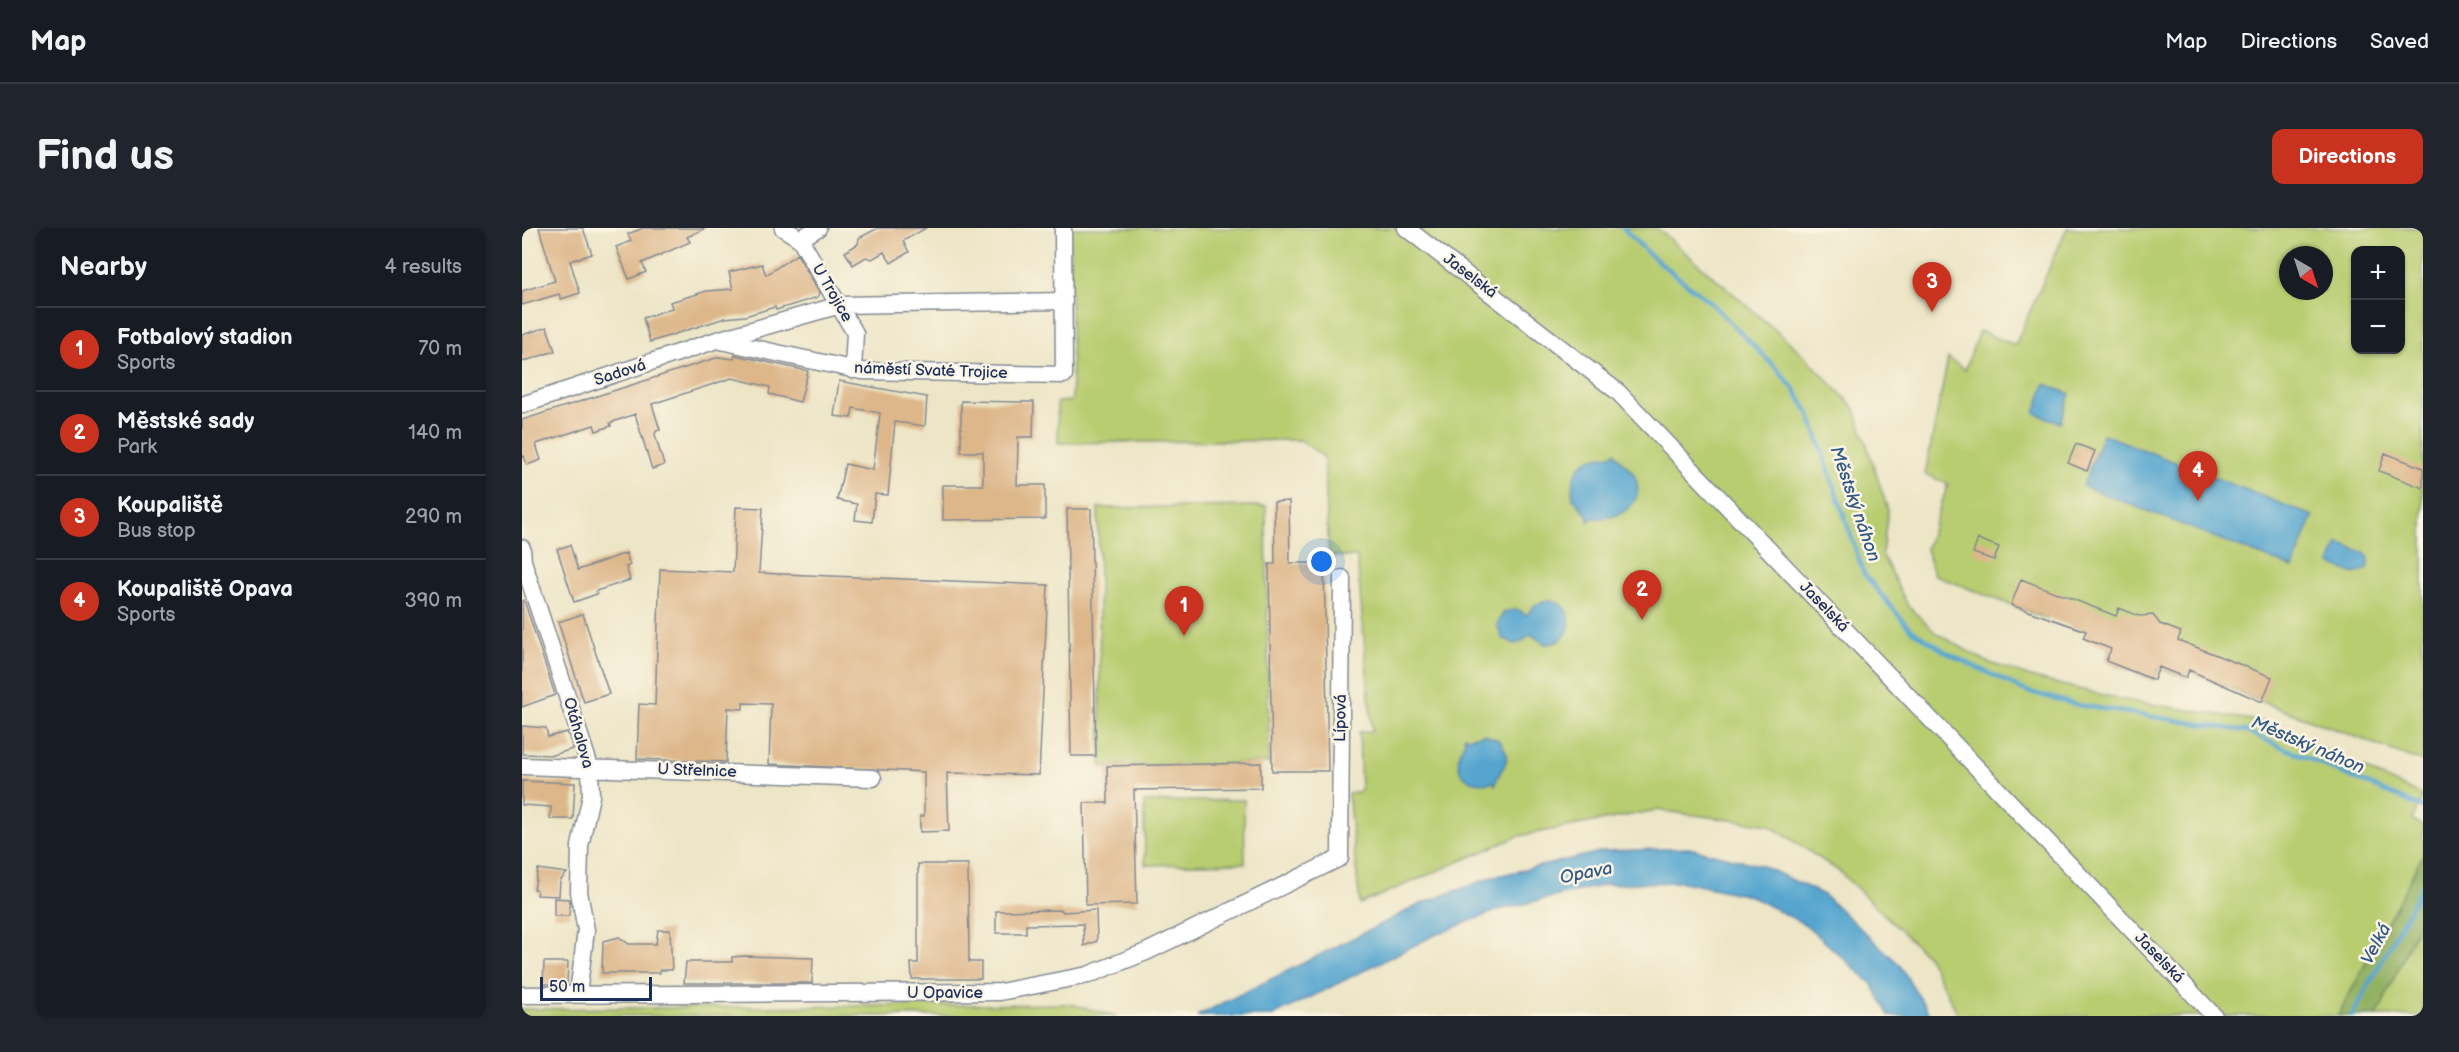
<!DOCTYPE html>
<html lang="en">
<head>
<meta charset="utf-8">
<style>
	:root { --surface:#171b24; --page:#20242c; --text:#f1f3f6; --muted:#9ea1a6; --line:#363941; --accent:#c8321e }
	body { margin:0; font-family:"Balsamiq Sans",sans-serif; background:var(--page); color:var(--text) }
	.controls { position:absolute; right:18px; top:18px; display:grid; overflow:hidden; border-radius:12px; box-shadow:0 2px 4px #0004 }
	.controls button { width:54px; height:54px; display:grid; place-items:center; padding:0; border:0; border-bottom:2px solid var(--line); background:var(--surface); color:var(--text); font:30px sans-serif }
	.compass { position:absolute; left:1757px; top:18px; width:54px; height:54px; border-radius:50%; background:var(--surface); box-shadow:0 2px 4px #0004; rotate:141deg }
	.scale { position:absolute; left:18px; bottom:15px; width:112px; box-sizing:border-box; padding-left:6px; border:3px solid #1b2f5e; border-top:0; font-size:16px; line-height:21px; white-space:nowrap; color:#1b2f5e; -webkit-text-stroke:4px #fcf5e5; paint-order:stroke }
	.you { position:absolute; left:800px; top:334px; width:21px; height:21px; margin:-15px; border:4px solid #fff; border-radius:50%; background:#1a73e8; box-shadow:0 0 0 9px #1a73e833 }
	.badge { display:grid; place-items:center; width:39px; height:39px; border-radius:50%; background:var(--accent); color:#fff; font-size:20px; font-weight:700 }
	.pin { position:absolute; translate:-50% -50px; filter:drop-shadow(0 2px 3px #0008) }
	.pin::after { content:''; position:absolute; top:32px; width:21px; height:18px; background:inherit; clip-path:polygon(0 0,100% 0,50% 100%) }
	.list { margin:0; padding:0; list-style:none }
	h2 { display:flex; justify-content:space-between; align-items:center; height:78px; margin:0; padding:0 24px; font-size:26px }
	h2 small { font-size:20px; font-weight:400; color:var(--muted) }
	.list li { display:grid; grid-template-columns:39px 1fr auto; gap:18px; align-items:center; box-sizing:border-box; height:84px; padding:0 24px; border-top:2px solid var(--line) }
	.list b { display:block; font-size:22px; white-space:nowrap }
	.list p { margin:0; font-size:20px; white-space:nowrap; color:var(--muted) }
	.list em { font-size:20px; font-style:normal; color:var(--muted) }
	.map { position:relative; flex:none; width:1901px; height:788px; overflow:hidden; border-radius:12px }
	header { display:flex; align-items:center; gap:36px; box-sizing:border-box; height:84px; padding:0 30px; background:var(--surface); border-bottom:2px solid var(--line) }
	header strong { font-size:28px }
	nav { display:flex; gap:33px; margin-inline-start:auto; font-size:21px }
	.intro { display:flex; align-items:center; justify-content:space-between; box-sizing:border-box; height:144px; padding:0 36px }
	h1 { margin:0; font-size:42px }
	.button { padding:15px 27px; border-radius:12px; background:var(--accent); color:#fff; font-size:21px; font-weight:700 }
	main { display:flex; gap:36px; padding:0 36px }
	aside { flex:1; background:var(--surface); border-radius:12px; box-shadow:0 2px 4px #0004 }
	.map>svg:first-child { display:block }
</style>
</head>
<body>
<header>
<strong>Map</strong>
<nav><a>Map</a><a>Directions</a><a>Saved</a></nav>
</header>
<div class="intro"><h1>Find us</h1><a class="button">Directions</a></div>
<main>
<aside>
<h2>Nearby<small>4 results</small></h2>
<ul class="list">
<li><span class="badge">1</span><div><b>Fotbalový stadion</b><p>Sports</p></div><em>70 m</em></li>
<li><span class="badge">2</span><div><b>Městské sady</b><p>Park</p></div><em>140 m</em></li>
<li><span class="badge">3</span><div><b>Koupaliště</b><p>Bus stop</p></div><em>290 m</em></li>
<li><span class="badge">4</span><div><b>Koupaliště Opava</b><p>Sports</p></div><em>390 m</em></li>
</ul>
</aside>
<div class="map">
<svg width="1901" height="788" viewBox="0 0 1901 788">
	<rect width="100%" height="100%" fill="#fcf5e5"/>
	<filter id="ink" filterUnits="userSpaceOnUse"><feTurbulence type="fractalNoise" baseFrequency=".0167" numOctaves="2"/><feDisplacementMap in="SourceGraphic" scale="12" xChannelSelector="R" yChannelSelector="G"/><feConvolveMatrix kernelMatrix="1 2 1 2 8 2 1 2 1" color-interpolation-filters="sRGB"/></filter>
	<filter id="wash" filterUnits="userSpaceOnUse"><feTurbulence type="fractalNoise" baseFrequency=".008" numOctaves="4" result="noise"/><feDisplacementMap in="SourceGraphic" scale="24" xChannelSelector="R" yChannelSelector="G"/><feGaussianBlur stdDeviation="1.35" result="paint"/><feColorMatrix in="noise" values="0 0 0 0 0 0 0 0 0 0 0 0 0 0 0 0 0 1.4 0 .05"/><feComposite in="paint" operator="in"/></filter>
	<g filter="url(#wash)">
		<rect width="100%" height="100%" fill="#ece5c6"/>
		<path fill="#b8cc70" stroke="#6a7e67" stroke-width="1.5" fill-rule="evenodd" d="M 548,0 L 1135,0 L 1281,126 L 1333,181 L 1366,282 L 1360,326 L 1386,378 L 1414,405 L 1465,434 L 1512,450 L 1597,471 L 1742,494 L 1901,568 L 1890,592 L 1901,598 L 1901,627 L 1816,788 L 1437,788 L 1406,729 L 1317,643 L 1247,597 L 1135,582 L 997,608 L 838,676 L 826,566 L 839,563 L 837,504 L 850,503 L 835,329 L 807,328 L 802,229 L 778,212 L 536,215 L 535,174 L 550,173 Z
			M 1545,0 L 1901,0 L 1901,534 L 1740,474 L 1667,443 L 1664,450 L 1638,440 L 1632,452 L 1584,433 L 1588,421 L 1564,403 L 1526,388 L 1525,391 L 1412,347 L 1404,321 L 1426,256 L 1403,246 L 1426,130 L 1443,142 L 1457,103 L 1493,117 ZM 1834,22 L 1878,22 L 1878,122 L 1834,122 ZM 1766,27 L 1802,27 L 1802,63 L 1766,63 Z
			M 744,278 L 747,535 L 579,538 L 576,280 Z
			M 722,572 L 723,635 L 623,637 L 622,574 Z
			M 1901,686 L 1901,788 L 1855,788 Z
			M 548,776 L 594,788 L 0,788 L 0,781 Z"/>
		<path fill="#92b062" stroke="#567060" stroke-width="1.5" d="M 1901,627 L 1901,686 L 1855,788 L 1816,788 Z"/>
		<path fill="#55a5cf" stroke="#386a96" stroke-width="1.5" d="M 1523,156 L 1548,166 L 1538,195 L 1513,185 Z
			M 1581,206 L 1791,288 L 1771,340 L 1561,258 Z
			M 1093,224 C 1096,233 1106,237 1111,245 C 1128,275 1096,293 1071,290 L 1066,294 L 1066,288 L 1051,270 C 1048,252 1055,233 1075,229 C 1082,227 1087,230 1093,224 Z
			M 1816,315 L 1841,324 L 1847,330 L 1845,341 L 1833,346 L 1808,336 Z
			M 1028,372 C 1057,378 1052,417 1023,416 L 1008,406 L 1000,414 L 993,416 L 980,410 L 975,396 L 982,384 L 995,381 L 1005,387 L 1013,377 Z
			M 961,506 L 977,512 C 994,535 978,537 973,557 L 971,554 C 940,559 928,539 943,513 L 942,508 L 946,510 Z
			M 1167,620 L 1241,638 L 1302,667 L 1377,736 L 1409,788 L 1367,788 L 1350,756 L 1284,697 L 1228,668 L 1161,654 L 1086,656 L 977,682 L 913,707 L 751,788 L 675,788 L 899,676 L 967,650 L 1082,623 Z"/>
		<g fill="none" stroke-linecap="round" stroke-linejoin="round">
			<path stroke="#55a5cf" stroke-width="4.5" d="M 1101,0 L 1127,26 L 1188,74 L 1254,140 L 1272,161 L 1288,187 L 1342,346 L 1388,401 L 1427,426 L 1504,463 L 1556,477 L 1723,503 L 1901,580
				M 1830,788 L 1901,656"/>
		</g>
		<g id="blocks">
			<path fill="#ddb689" d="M 17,0 L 61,0 L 70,26 L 48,33 L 58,65 L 39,71 L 37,66 L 0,77 L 0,63 L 33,53 Z
				M 121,0 L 184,0 L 165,9 L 168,14 L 120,35 L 124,44 L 107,51 L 94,19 L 109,13 L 106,6 Z
				M 356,0 L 404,0 L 381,13 L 387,24 L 369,35 L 362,24 L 350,31 L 344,29 L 331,37 L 323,24 L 336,16 L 337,10 Z
				M 275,26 L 298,65 L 296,69 L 254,82 L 253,79 L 223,88 L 203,90 L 128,114 L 121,90 L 150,80 L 148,74 L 185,63 L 211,61 L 207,44 L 240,36 L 244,47 Z
				M 25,99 L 33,123 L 0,134 L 0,107 Z
				M 213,127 L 286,143 L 278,174 L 247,166 L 248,159 L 210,150 L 130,176 L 138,202 L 134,203 L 133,207 L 142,237 L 130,241 L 113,186 L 88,195 L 89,198 L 74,203 L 72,197 L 14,216 L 19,232 L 5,237 L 2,228 L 0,229 L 0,192 L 197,129 L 212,131 Z
				M 317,153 L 405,169 L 403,198 L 373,194 L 366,267 L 353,266 L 350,294 L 333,292 L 335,276 L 315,272 L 323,236 L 351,242 L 358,185 L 331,180 L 329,190 L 312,188 Z
				M 439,173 L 512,174 L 511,209 L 496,209 L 495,257 L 523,257 L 523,291 L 421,292 L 421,257 L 461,257 L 461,224 L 439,224 Z
				M 1554,216 L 1573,223 L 1565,243 L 1546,235 Z
				M 1863,225 L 1901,240 L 1901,260 L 1857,243 Z
				M 767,273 L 768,335 L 802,335 L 806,543 L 750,543 L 747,336 L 753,336 L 752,274 Z
				M 214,279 L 241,280 L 237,345 L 526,357 L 517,547 L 425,545 L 427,603 L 398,604 L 398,588 L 402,588 L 402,544 L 247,536 L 249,476 L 221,475 L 221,481 L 206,480 L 204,534 L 115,531 L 117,476 L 133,477 L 138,341 L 211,344 Z
				M 545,281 L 569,281 L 574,528 L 549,528 Z
				M 1456,311 L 1477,319 L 1472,332 L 1451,325 Z
				M 48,317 L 56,342 L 104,325 L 108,337 L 104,339 L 108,352 L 74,363 L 75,366 L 52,374 L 35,321 Z
				M 1499,351 L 1594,388 L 1597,380 L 1617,388 L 1631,387 L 1638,396 L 1659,404 L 1656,412 L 1750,449 L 1740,474 L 1667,442 L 1664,450 L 1637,439 L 1632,452 L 1584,433 L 1589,421 L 1561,410 L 1564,403 L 1489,377 Z
				M 2,372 L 33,467 L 0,479 L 0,373 Z
				M 61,386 L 87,466 L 62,474 L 36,394 Z
				M 0,498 L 24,500 L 26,509 L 45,504 L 51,521 L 31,527 L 0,526 Z
				M 739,535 L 739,560 L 612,562 L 615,676 L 564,677 L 562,575 L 586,575 L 585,538 Z
				M 0,553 L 53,555 L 51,591 L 28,591 L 29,579 L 0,577 Z
				M 396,636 L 446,636 L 447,734 L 459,734 L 459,751 L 390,751 L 389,735 L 396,735 Z
				M 16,641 L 45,645 L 38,653 L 37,668 L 15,667 L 15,662 L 12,661 Z
				M 32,670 L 48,671 L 47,688 L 32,688 Z
				M 540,682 L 541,684 L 574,682 L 575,713 L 562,718 L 561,696 L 504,697 L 504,705 L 474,705 L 474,683 Z
				M 136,702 L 148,702 L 150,742 L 138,742 L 138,745 L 80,745 L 81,713 L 97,709 L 107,716 L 134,716 Z
				M 223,728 L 291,730 L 290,755 L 162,755 L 164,734 L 210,734 L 210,729 Z
				M 22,734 L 46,734 L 45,756 L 21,756 Z"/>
		</g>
	</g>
	<g filter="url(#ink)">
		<use href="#blocks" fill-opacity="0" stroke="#848a92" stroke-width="1.5"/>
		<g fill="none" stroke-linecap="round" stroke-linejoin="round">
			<defs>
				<path id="street" d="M 261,0 L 278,11 L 333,105 L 331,142
					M 884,0 L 1096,164 L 1692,788
					M 278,11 L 296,0
					M 199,113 L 339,143 L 542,147 L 541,0
					M 0,177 L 195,112 L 318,77 L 542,73
					M 0,320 L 1,333 L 68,539 L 69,568 L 58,618 L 57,664 L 64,702 L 56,766
					M 0,538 L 351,550
					M 0,767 L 478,764 L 566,747 L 624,724 L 818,630 L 820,350"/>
			</defs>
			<use href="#street" stroke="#848a92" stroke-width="19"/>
			<use href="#street" stroke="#fff" stroke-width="16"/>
		</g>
	</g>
	<g text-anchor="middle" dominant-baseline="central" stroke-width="5" stroke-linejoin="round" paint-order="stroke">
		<g font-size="16" fill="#1b2f5e" stroke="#fcf5e5">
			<text transform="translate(948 48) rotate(37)">Jaselská</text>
			<text transform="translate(310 65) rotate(60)">U Trojice</text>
			<text transform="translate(409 143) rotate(2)">náměstí Svaté Trojice</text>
			<text transform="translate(98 145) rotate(-18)">Sadová</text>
			<text transform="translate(1302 379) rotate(46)">Jaselská</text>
			<text transform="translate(819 490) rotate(-89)">Lípová</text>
			<text transform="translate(56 505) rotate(74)">Otáhalova</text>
			<text transform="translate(175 543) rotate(2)">U Střelnice</text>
			<text transform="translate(1637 730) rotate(46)">Jaselská</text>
			<text x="423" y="765">U Opavice</text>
		</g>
		<g font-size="18" font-style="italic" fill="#2f5886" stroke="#fcf5e5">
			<text transform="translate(1333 276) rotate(71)">Městský náhon</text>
			<text transform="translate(1786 517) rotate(23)">Městský náhon</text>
			<text transform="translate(1064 645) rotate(-11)">Opava</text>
			<text transform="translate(1854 716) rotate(-62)">Velká</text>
		</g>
	</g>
</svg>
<div class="controls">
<button>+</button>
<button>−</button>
</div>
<svg class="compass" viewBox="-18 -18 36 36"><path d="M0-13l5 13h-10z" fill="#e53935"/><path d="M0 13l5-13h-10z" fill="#9ea1a6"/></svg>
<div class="scale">50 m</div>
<div class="you"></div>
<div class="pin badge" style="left:662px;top:408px">1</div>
<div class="pin badge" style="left:1120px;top:392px">2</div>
<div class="pin badge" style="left:1410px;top:84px">3</div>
<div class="pin badge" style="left:1676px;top:273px">4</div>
</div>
</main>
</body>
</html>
